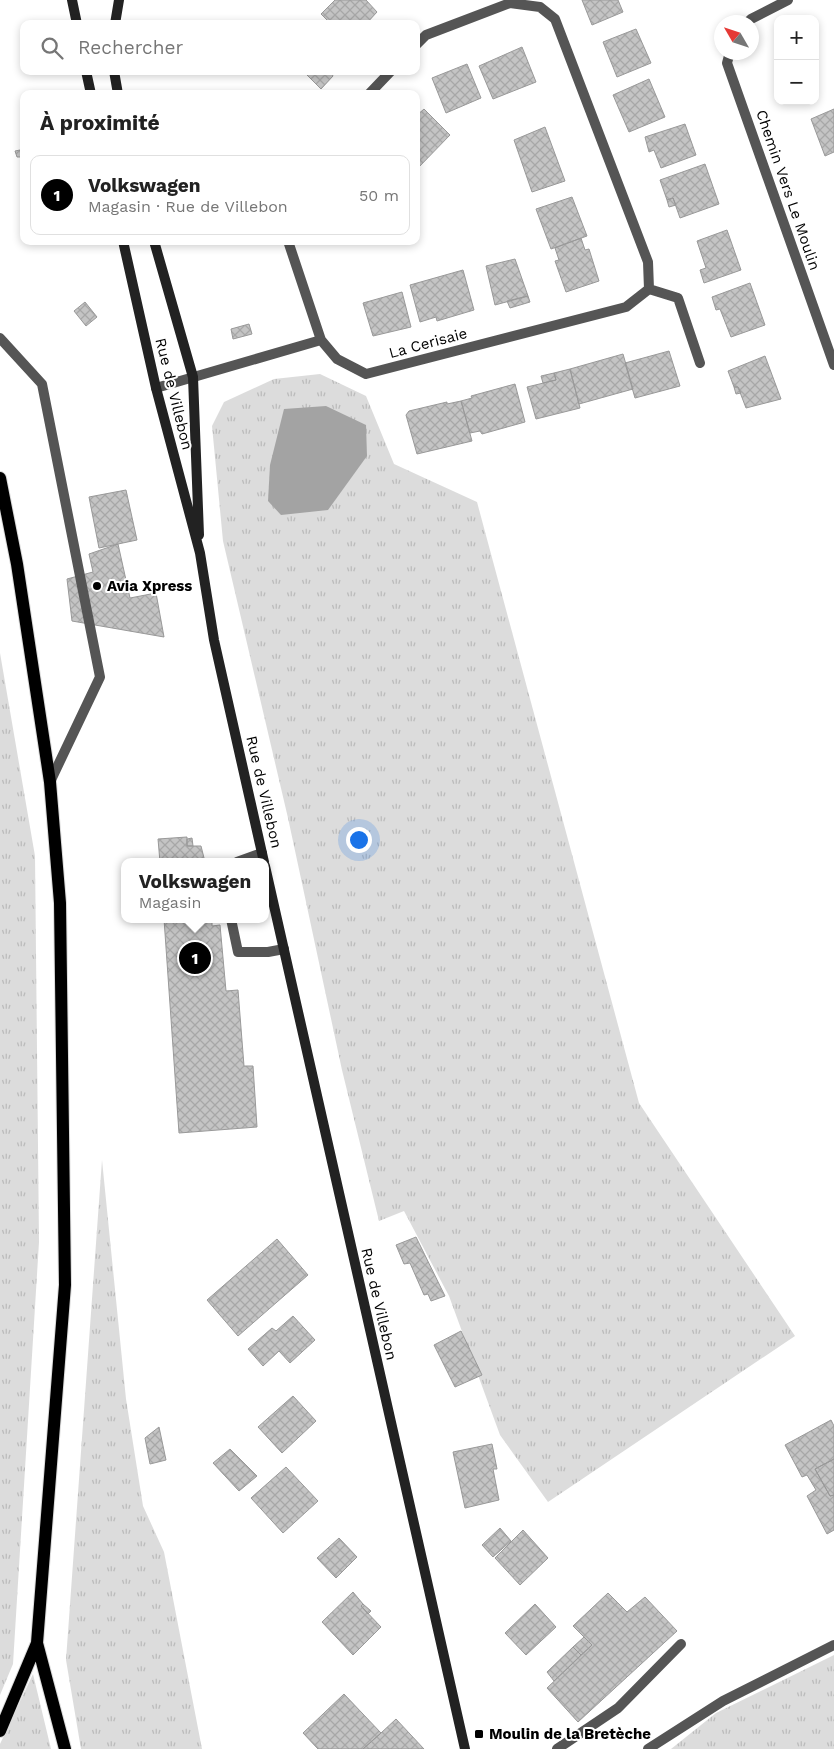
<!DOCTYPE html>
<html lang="fr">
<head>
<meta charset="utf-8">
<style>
	:root { --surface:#fff; --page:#f2f2f2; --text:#222; --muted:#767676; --line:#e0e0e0; --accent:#000 }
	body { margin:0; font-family:"Work Sans",sans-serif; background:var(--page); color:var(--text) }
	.controls { position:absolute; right:15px; top:15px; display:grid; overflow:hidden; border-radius:10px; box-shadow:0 2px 8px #0003 }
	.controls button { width:45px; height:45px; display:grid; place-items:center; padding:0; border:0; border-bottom:1px solid var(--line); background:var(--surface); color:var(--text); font:25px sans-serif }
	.compass { position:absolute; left:714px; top:15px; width:45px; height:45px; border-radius:50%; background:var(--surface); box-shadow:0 2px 8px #0003; rotate:309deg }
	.you { position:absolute; left:358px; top:839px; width:18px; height:18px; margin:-12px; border:4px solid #fff; border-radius:50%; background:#1a73e8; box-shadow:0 0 0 8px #1a73e833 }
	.badge { display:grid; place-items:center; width:32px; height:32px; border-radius:50%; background:var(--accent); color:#fff; font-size:16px; font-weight:700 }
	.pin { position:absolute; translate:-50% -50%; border:2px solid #fff; box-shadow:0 1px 5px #0006 }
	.popup { position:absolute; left:121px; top:858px; width:148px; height:65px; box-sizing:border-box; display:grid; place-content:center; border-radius:10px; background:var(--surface); filter:drop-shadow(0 1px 4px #0005); font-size:16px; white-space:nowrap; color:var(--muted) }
	.popup b { font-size:19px; color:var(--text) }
	.popup::after { content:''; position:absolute; left:50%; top:100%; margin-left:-10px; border:10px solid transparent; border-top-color:var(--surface) }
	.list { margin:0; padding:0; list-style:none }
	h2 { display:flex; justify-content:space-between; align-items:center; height:65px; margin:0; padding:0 20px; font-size:21px }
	h2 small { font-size:16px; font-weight:400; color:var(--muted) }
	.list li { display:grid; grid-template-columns:32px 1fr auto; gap:15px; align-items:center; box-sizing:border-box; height:80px; margin:0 10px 10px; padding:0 10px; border:1px solid var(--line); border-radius:10px }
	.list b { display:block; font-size:19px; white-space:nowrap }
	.list p { margin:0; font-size:16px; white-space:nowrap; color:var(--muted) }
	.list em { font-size:16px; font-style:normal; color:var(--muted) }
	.icon { flex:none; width:28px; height:28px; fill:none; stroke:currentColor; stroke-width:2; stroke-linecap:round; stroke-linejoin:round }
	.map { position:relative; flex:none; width:834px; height:1749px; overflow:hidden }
	.search { position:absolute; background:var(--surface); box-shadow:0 2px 8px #0003; left:20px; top:20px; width:400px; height:55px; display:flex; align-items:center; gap:12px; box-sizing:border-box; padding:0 18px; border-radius:10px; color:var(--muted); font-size:19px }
	.panel { position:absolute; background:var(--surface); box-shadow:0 2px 8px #0003; left:20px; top:90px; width:400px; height:155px; border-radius:10px }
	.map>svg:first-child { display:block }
</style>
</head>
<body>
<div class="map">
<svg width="834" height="1749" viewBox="0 0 834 1749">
	<defs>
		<pattern id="grass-tufts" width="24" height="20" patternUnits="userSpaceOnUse" patternTransform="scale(1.25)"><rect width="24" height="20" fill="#dcdcdc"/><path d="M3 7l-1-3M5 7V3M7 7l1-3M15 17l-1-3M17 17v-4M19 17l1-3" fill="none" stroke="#bbb"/></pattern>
		<pattern id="building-cross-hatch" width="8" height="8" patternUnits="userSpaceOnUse" patternTransform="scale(1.25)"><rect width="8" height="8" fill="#c4c4c4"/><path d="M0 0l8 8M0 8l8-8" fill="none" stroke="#a7a7a7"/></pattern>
	</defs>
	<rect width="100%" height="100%" fill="#fff"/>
	<path fill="url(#grass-tufts)" d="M 320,374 L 366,396 L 394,464 L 477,502 L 639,1103 L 795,1336 L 548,1502 L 500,1435 L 449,1296 L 404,1211 L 379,1221 L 342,1070 L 288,818 L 223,541 L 212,426 L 224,402 L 274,379 Z
		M 0,653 L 35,856 L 39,1242 L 13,1664 L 0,1695 Z
		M 102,1160 L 126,1399 L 143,1506 L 164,1552 L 202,1749 L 81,1749 L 66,1660 Z
		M 834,1655 L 834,1749 L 671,1749 L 716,1713 Z
		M 33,1674 L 51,1749 L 0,1749 L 0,1744 Z"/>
	<path fill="#a3a3a3" d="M 326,406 L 366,425 L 367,456 L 328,510 L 281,515 L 268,501 L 270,465 L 284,409 Z"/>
	<path fill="url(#building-cross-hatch)" stroke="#999" d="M 335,0 L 366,0 L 377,12 L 366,24 L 331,24 L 321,14 Z
		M 582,0 L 618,0 L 623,12 L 592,25 Z
		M 636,29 L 651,63 L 617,77 L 603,42 Z
		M 522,47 L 536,82 L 493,99 L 479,66 Z
		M 467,64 L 481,98 L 446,113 L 432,78 Z
		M 303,71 L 335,71 L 332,74 L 333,76 L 321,89 Z
		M 649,79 L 665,117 L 629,132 L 613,95 Z
		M 424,109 L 450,135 L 416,170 L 416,116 Z
		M 834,109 L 834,152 L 825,156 L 811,119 Z
		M 685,124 L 696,155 L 661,168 L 654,150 L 649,152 L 645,137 Z
		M 545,127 L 565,181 L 532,192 L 514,140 Z
		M 20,150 L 21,157 L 17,157 L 15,151 Z
		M 705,164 L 719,204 L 680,218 L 673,198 L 667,200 L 660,180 Z
		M 572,197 L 587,236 L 551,249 L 536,209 Z
		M 673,198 L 676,205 L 669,207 L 667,200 Z
		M 727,230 L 741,270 L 704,283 L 700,270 L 706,268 L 697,241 Z
		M 581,238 L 585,250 L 589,249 L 599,281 L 566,292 L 555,261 L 559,260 L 555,248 Z
		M 515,259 L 528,296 L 495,305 L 486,266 Z
		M 463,270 L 474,310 L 437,321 L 436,317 L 420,322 L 410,285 Z
		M 750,283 L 765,325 L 731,337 L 720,309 L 716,310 L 712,297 Z
		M 402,292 L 411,327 L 373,336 L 363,303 Z
		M 528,296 L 530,302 L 510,308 L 507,301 Z
		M 85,302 L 97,317 L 86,326 L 74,311 Z
		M 249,324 L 252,334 L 233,339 L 231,329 Z
		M 669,351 L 680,386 L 635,398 L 625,363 Z
		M 623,354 L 633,389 L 579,404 L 570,369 Z
		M 765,356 L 781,399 L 746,408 L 738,387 L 734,387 L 728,371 Z
		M 570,369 L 580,408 L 536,419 L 527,387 L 556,380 L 554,373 Z
		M 554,373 L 556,380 L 543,383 L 541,376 Z
		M 515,384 L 525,422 L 482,434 L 480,431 L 470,433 L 461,401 L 472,398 L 471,396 Z
		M 734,387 L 738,387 L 741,393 L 736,394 Z
		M 461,401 L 472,441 L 417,454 L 406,415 L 409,411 L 447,402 L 447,404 Z
		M 126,490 L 137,540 L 99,548 L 89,497 Z
		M 118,544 L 130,598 L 156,593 L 164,637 L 72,621 L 67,579 L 93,572 L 89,554 Z
		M 187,837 L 187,846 L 201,846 L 205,862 L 160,862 L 158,839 Z
		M 192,838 L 193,846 L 187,846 L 187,839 Z
		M 164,919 L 212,919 L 212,926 L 220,925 L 226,991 L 238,990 L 244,1066 L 253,1066 L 257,1127 L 179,1133 Z
		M 416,1237 L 445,1296 L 431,1301 L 428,1294 L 424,1295 L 410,1263 L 404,1264 L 396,1245 Z
		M 277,1239 L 308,1275 L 238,1336 L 207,1300 Z
		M 293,1316 L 315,1340 L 290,1363 L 279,1351 L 263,1366 L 248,1349 L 272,1328 L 276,1331 Z
		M 461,1331 L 482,1375 L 455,1387 L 434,1345 Z
		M 293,1396 L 316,1421 L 282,1453 L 258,1427 Z
		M 831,1420 L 834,1426 L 834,1459 L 815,1469 L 830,1496 L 834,1495 L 834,1530 L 827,1534 L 807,1496 L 816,1490 L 807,1475 L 802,1477 L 785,1445 Z
		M 159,1427 L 166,1460 L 150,1464 L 145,1438 Z
		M 492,1444 L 497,1469 L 493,1469 L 499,1500 L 465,1508 L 453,1452 Z
		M 230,1449 L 257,1476 L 239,1491 L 213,1463 Z
		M 834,1459 L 834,1495 L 830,1496 L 815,1469 Z
		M 286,1467 L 318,1501 L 283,1533 L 251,1498 Z
		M 500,1528 L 511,1541 L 493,1557 L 482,1545 Z
		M 523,1530 L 548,1558 L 520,1585 L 495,1558 Z
		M 339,1538 L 357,1557 L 336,1578 L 317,1558 Z
		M 353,1592 L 363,1604 L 361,1606 L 381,1627 L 353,1655 L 322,1622 Z
		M 608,1593 L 627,1612 L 645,1597 L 677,1631 L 578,1722 L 547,1688 L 592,1645 L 573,1626 Z
		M 363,1604 L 371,1611 L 368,1614 L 361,1606 Z
		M 535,1604 L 556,1627 L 526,1655 L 505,1633 Z
		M 584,1637 L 592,1645 L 581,1655 L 573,1647 Z
		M 573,1647 L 581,1655 L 554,1681 L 547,1672 Z
		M 344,1694 L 381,1733 L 363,1749 L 318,1749 L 303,1733 Z
		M 396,1719 L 424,1749 L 363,1749 L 381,1733 Z"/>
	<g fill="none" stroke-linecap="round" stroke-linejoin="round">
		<defs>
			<path id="primary" d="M 0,478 L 17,564 L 50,782 L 60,903 L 65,1285 L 37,1643 L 0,1731
				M 37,1643 L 65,1749"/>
		</defs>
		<use href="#primary" stroke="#dbdbdb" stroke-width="14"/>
		<path stroke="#555" stroke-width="10" d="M 0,338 L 42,384 L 100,677 L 50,782
			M 237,862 L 262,853
			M 231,919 L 238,952 L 268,952 L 284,949
			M 557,1749 L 618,1708 L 681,1644"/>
		<path stroke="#555" stroke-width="10" d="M 748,22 L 751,19 L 788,0
			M 730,52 L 727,63 L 834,365
			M 369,94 L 391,71
			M 288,241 L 321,340 L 337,359 L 366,374 L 626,307 L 649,289 L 648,262 L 555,19 L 540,7 L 510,3 L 426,35 L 416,45
			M 649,289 L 678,298 L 700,363
			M 156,388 L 321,340
			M 648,1749 L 723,1701 L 834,1645"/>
		<path stroke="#222" stroke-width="10" d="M 72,0 L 77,24
			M 115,24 L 119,0
			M 86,71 L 91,94
			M 114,71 L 118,94
			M 123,241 L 156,388 L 200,553 L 214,640 L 264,862
			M 154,241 L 193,377 L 199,535
			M 265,866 L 465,1749"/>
		<use href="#primary" stroke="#000" stroke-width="12"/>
	</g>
	<g fill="#000" stroke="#fff" stroke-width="2">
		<circle cx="97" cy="586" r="5"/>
		<rect x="474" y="1729" width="10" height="10" rx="2.5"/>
	</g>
	<g text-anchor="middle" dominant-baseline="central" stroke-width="4" stroke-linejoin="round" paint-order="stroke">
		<g font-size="15" fill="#000" stroke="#fff">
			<text transform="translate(788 190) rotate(71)">Chemin Vers Le Moulin</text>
			<text transform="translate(428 343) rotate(-15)">La Cerisaie</text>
			<text transform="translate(174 394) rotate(76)">Rue de Villebon</text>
			<text transform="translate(264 792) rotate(77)">Rue de Villebon</text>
			<text transform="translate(379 1304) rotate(77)">Rue de Villebon</text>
		</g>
		<g font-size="15" font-weight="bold" fill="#000" stroke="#fff" text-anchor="start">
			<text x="107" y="586">Avia Xpress</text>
			<text x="489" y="1734">Moulin de la Bretèche</text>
		</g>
	</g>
</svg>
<div class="controls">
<button>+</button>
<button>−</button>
</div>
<svg class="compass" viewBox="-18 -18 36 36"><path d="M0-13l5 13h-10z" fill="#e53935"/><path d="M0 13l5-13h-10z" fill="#767676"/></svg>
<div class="you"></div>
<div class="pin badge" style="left:195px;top:958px">1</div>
<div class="popup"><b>Volkswagen</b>Magasin</div>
<div class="search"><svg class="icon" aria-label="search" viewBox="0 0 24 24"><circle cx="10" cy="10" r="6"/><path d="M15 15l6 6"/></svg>Rechercher</div>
<section class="panel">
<h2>À proximité<small></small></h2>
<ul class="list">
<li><span class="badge">1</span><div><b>Volkswagen</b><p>Magasin · Rue de Villebon</p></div><em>50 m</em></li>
</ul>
</section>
</div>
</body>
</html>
